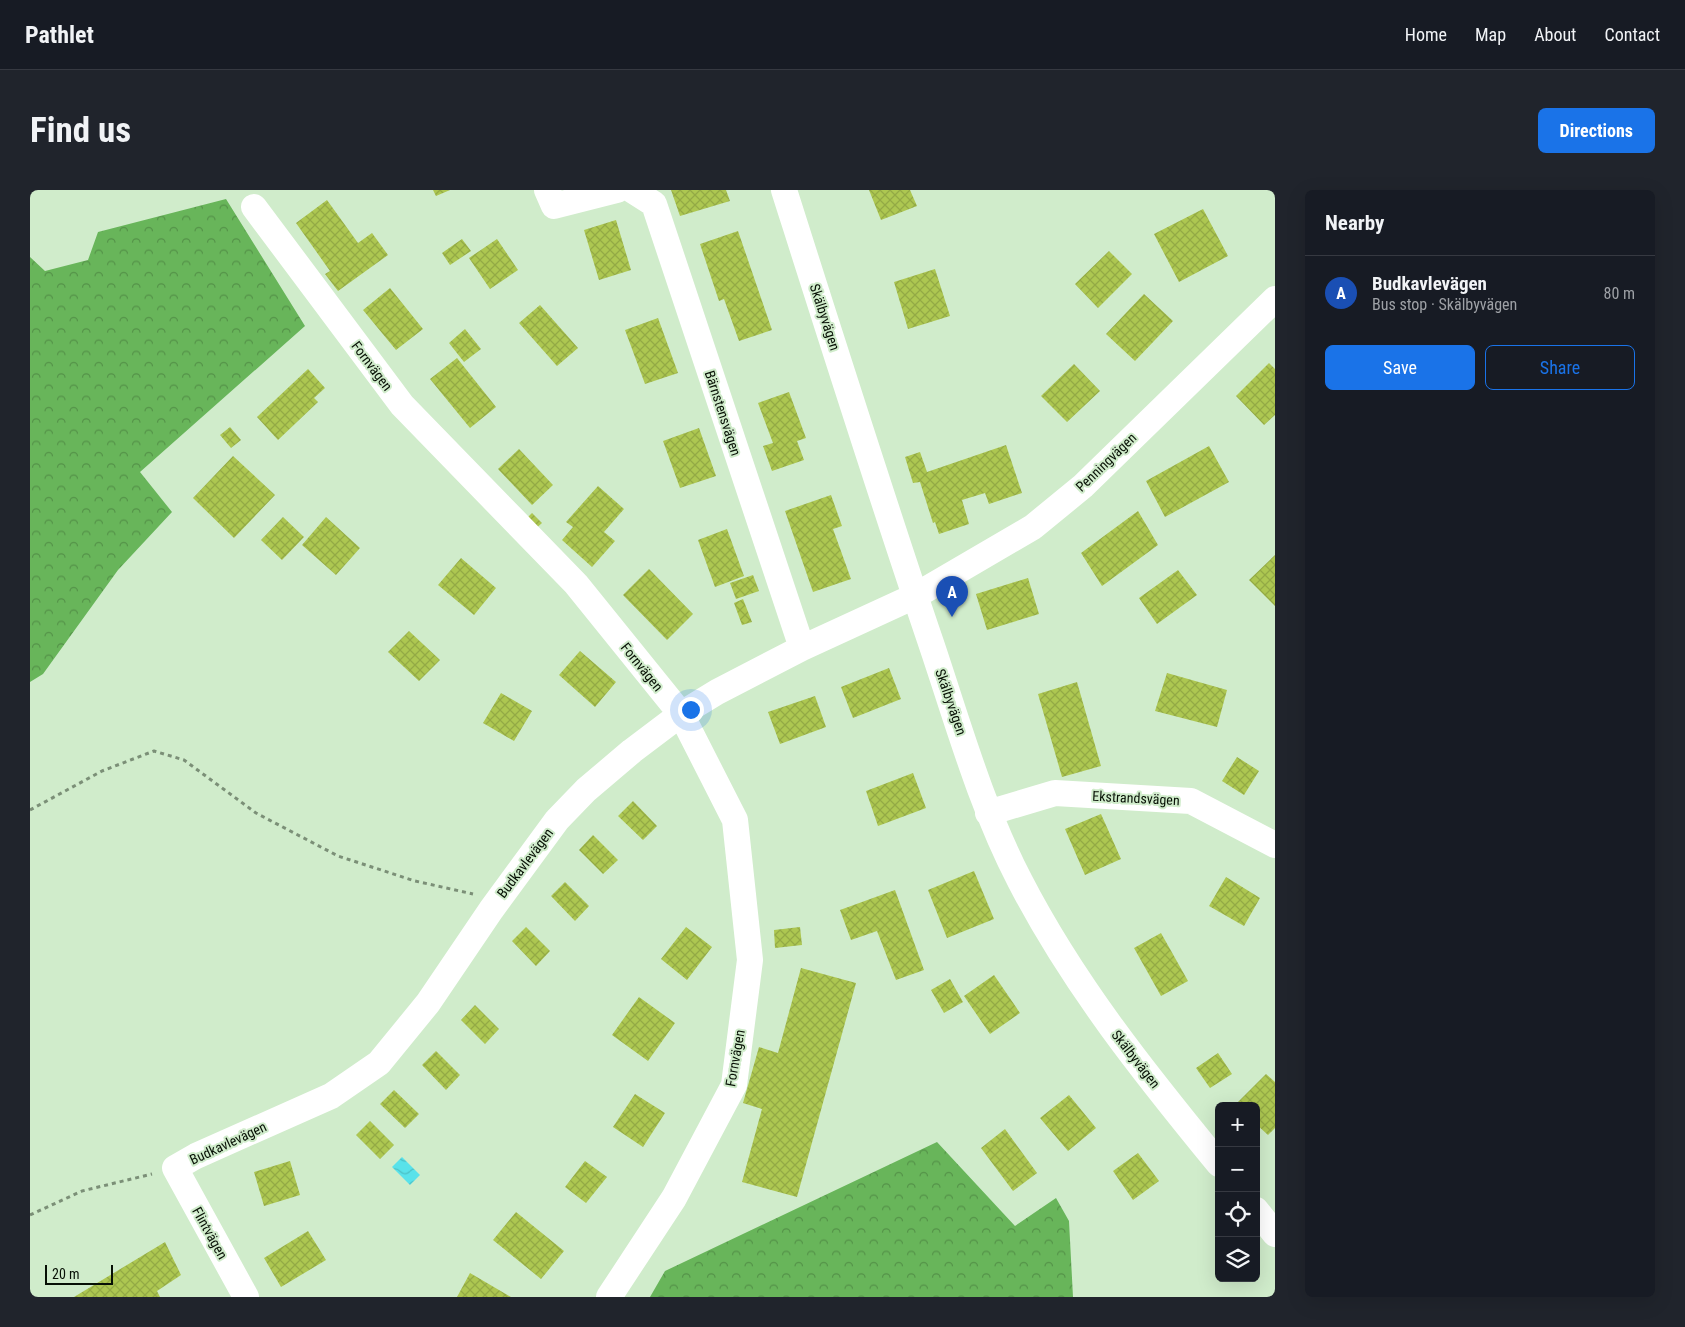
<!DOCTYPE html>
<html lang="en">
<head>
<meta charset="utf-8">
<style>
	:root { --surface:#171b24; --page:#20242c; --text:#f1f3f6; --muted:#9ea1a6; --line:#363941; --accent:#1a73e8 }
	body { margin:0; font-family:"Roboto Condensed",sans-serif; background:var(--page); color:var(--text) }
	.controls { position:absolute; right:15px; bottom:15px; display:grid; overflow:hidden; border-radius:8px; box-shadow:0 5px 20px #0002 }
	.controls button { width:45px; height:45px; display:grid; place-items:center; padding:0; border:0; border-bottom:1px solid var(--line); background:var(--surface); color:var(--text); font:25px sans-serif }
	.scale { position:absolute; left:15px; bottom:12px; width:68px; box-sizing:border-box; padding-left:5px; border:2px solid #071005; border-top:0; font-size:14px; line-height:18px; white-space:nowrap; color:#071005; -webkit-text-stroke:4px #d0eccb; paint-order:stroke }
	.you { position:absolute; left:660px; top:519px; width:18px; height:18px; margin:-12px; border:4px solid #fff; border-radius:50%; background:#1a73e8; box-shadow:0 0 0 8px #1a73e833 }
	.badge { display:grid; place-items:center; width:32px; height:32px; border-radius:50%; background:var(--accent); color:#fff; font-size:16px; font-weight:700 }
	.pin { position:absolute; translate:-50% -41px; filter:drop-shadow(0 1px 2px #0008) }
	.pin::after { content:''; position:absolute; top:26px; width:18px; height:15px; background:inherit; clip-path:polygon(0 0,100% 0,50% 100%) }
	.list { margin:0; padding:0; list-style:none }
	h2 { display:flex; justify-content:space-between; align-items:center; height:65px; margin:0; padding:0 20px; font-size:21px }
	h2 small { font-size:16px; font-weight:400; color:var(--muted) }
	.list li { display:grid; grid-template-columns:32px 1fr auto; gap:15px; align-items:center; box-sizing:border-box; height:75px; padding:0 20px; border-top:1px solid var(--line) }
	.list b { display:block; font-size:19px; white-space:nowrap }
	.list p { margin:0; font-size:16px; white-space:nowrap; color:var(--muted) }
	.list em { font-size:16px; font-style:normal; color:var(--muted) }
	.actions { display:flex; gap:10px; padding:15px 20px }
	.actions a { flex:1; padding:11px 0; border:1px solid var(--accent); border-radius:8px; text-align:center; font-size:18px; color:var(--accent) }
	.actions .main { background:var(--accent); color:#fff }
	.icon { flex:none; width:28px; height:28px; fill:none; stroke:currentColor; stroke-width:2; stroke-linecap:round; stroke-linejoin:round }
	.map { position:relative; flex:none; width:1245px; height:1107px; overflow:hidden; border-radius:8px }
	header { display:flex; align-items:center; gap:30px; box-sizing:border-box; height:70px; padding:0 25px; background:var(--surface); border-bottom:1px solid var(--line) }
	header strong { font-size:24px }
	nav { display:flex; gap:28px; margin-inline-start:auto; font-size:18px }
	.intro { display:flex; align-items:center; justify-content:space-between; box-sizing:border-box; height:120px; padding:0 30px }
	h1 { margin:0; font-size:35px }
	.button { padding:12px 22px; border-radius:8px; background:var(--accent); color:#fff; font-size:18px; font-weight:700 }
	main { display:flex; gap:30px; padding:0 30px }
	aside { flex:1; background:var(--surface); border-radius:8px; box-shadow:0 5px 20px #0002 }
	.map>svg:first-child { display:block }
</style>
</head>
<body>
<header>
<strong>Pathlet</strong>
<nav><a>Home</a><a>Map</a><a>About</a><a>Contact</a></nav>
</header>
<div class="intro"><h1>Find us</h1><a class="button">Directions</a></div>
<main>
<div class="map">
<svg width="1245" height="1107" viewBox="0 0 1245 1107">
	<defs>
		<pattern id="forest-crowns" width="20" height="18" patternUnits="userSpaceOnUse" patternTransform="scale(1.25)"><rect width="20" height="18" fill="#68b55a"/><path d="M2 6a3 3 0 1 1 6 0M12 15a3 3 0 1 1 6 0" fill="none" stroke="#549248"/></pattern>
		<pattern id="water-waves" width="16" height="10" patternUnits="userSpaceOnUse" patternTransform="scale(1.25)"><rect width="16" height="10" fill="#59e2ea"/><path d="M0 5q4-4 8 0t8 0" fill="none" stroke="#4cc1c7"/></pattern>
		<pattern id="building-cross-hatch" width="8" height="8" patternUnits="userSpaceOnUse" patternTransform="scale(1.25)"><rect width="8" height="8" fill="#adc751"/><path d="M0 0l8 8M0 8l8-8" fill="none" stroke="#93aa45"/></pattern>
	</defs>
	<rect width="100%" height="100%" fill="#d0eccb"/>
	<path fill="url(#forest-crowns)" d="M 196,9 L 275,136 L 110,282 L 142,322 L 88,380 L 13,484 L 0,492 L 0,67 L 15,81 L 58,70 L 68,42 Z
		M 907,952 L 985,1036 L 1026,1008 L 1039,1031 L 1043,1107 L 620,1107 L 635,1081 Z"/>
	<path fill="url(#water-waves)" d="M 372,967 L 390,985 L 380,995 L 362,977 Z"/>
	<path fill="url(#building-cross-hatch)" d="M 403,0 L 420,0 L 406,6 Z
		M 641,0 L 696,0 L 700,11 L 650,26 Z
		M 839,0 L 880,0 L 887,16 L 851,30 Z
		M 297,10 L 328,53 L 342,43 L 358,65 L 308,101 L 295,84 L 300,81 L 266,33 Z
		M 1173,19 L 1198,66 L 1149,92 L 1124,44 Z
		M 586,30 L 601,80 L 569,90 L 554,40 Z
		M 708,41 L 742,140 L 709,151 L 694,109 L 689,111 L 670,54 Z
		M 432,49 L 441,61 L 420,75 L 412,63 Z
		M 467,49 L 488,80 L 460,99 L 439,68 Z
		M 1079,61 L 1102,84 L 1068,118 L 1045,94 Z
		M 905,79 L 920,126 L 878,139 L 864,92 Z
		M 360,98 L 393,139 L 366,160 L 333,120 Z
		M 1114,104 L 1143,131 L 1105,171 L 1076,144 Z
		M 510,115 L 548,158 L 527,176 L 489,133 Z
		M 628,128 L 648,183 L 615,194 L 595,140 Z
		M 435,139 L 451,159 L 434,172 L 419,153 Z
		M 427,168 L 466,217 L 440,238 L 400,189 Z
		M 1239,173 L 1245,179 L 1245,225 L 1234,235 L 1206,206 Z
		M 1044,174 L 1070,201 L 1037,232 L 1011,206 Z
		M 278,179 L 295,198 L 284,208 L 288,212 L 248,250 L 227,227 Z
		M 759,202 L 776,248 L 767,251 L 774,270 L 742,281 L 733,256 L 743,253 L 728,213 Z
		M 200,237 L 211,250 L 201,258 L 190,245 Z
		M 669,238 L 686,286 L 650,298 L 633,251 Z
		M 976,255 L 992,303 L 959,314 L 955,303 L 932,310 L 939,334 L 909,344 L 905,332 L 903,333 L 890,292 L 883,293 L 875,267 L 890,262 L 897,282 Z
		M 1179,256 L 1199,292 L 1135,327 L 1116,291 Z
		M 489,259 L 523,295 L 502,315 L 468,279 Z
		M 203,266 L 245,305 L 204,348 L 163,308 Z
		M 568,296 L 594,319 L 574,342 L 585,351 L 562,377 L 532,350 L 543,337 L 536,332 Z
		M 801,305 L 812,336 L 803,339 L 821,389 L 783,402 L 755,321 Z
		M 1108,321 L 1128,355 L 1072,396 L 1051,363 Z
		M 502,323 L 512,333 L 503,341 L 494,331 Z
		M 253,327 L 274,347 L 252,370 L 231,350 Z
		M 296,327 L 330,358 L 306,385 L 272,355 Z
		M 697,339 L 714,386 L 685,397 L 668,350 Z
		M 1245,365 L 1245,416 L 1219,390 Z
		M 431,368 L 466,398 L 444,425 L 408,395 Z
		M 619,379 L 663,424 L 637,450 L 593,405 Z
		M 1148,380 L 1167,405 L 1127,434 L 1109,408 Z
		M 723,385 L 729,401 L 706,409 L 700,393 Z
		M 998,388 L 1009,424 L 957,440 L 946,404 Z
		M 713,409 L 722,432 L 712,435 L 704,413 Z
		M 379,441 L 410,470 L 389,491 L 358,462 Z
		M 550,461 L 586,492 L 565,517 L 529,485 Z
		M 859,478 L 871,509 L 823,528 L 811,497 Z
		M 1137,483 L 1197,500 L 1187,537 L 1125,521 Z
		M 1047,492 L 1071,576 L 1032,587 L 1008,504 Z
		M 471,503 L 502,521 L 484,551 L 453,533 Z
		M 785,506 L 796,537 L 750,554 L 738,522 Z
		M 1207,567 L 1229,581 L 1214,605 L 1192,591 Z
		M 883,583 L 896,618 L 848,636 L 836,601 Z
		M 603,611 L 627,636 L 613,650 L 588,626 Z
		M 1071,624 L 1091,669 L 1055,685 L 1035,639 Z
		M 563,645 L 588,670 L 573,684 L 549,660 Z
		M 944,681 L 964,729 L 917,748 L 898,700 Z
		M 1196,687 L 1230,708 L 1214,736 L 1179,716 Z
		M 535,692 L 559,716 L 545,731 L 521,706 Z
		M 865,700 L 894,780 L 866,790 L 847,741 L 821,750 L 810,720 Z
		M 496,737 L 520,761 L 506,776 L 482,751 Z
		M 656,737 L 682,757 L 657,790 L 631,769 Z
		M 770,737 L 772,755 L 745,758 L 744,740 Z
		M 1131,743 L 1158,791 L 1131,806 L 1104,758 Z
		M 771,778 L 826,793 L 767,1007 L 712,992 L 732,919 L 713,913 L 729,857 L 748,863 Z
		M 964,785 L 990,823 L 960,844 L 934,806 Z
		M 920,789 L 933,812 L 914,823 L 901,800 Z
		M 609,807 L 645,833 L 618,871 L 582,845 Z
		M 445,815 L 469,839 L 455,854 L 431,830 Z
		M 406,861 L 430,885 L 416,900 L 392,875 Z
		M 1188,863 L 1202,884 L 1180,898 L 1166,878 Z
		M 1236,884 L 1245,892 L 1245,938 L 1238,945 L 1226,934 L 1226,916 L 1206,914 Z
		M 364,900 L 389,924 L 375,938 L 350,914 Z
		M 605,904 L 635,923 L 613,957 L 583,937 Z
		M 1039,905 L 1066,938 L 1038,961 L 1010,928 Z
		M 340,931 L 364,955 L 350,969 L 326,945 Z
		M 975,939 L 1007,983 L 983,1001 L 951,958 Z
		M 1108,963 L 1129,991 L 1103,1010 L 1083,981 Z
		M 260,971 L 270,1005 L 234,1016 L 224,982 Z
		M 555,971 L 577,987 L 556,1013 L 535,997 Z
		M 486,1022 L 534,1061 L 511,1089 L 463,1050 Z
		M 278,1041 L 296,1070 L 251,1097 L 234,1068 Z
		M 135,1052 L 151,1085 L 127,1101 L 130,1107 L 44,1107 Z
		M 440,1083 L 481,1107 L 427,1107 Z"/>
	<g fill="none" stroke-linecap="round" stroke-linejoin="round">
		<path stroke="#7b8f77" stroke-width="3" stroke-dasharray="4 4" stroke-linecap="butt" d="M 0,620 L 72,581 L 124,561 L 154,570 L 226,623 L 308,666 L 385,691 L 443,704
			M 0,1025 L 52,1001 L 122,984"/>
		<path stroke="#fff" stroke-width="26" d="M 517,0 L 524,16 L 587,0
			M 602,0 L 624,14 L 772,458
			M 754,0 C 802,151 850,303 901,453 C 928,533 951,616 990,691 C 1043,794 1116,885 1189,974
			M 224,17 L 372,215 L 546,394 L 651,524 L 705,630 L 720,770 L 704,895 L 644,1008 L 579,1107
			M 958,623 L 1025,603 L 1161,611 L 1245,655
			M 1226,1020 L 1245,1044
			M 216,1107 L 145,978 L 166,966 L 301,906 L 349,873 L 398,813 L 461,720 L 527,630 L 556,600 L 602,561 L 651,524 L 687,502 L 772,458 L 885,406 L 1003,337 L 1053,296 L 1245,109"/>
	</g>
	<g text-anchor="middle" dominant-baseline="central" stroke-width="4" stroke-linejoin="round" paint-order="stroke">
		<g font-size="14" fill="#071005" stroke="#d0eccb">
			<text transform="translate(795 127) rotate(72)">Skälbyvägen</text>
			<text transform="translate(342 176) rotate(53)">Fornvägen</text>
			<text transform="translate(693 223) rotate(72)">Bärnstensvägen</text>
			<text transform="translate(1076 272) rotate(-44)">Penningvägen</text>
			<text transform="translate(612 477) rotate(51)">Fornvägen</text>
			<text transform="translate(921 512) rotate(71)">Skälbyvägen</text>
			<text transform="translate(1106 608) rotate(3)">Ekstrandsvägen</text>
			<text transform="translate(495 673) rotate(-53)">Budkavlevägen</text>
			<text transform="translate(705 868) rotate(-80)">Fornvägen</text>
			<text transform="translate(1106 869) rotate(52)">Skälbyvägen</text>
			<text transform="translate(198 953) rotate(-25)">Budkavlevägen</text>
			<text transform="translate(180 1043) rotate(61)">Flintvägen</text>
		</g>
	</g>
</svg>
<div class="controls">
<button>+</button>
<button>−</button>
<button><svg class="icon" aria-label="locate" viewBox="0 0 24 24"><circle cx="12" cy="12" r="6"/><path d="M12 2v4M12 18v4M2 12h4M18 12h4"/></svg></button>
<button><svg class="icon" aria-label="layers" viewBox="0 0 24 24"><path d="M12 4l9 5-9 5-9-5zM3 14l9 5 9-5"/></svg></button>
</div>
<div class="scale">20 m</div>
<div class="you"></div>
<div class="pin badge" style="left:922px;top:427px;background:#1a4fb4">A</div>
</div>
<aside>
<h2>Nearby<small></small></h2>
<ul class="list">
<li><span class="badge" style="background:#1a4fb4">A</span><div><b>Budkavlevägen</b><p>Bus stop · Skälbyvägen</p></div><em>80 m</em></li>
</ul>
<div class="actions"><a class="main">Save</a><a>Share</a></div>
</aside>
</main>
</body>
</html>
